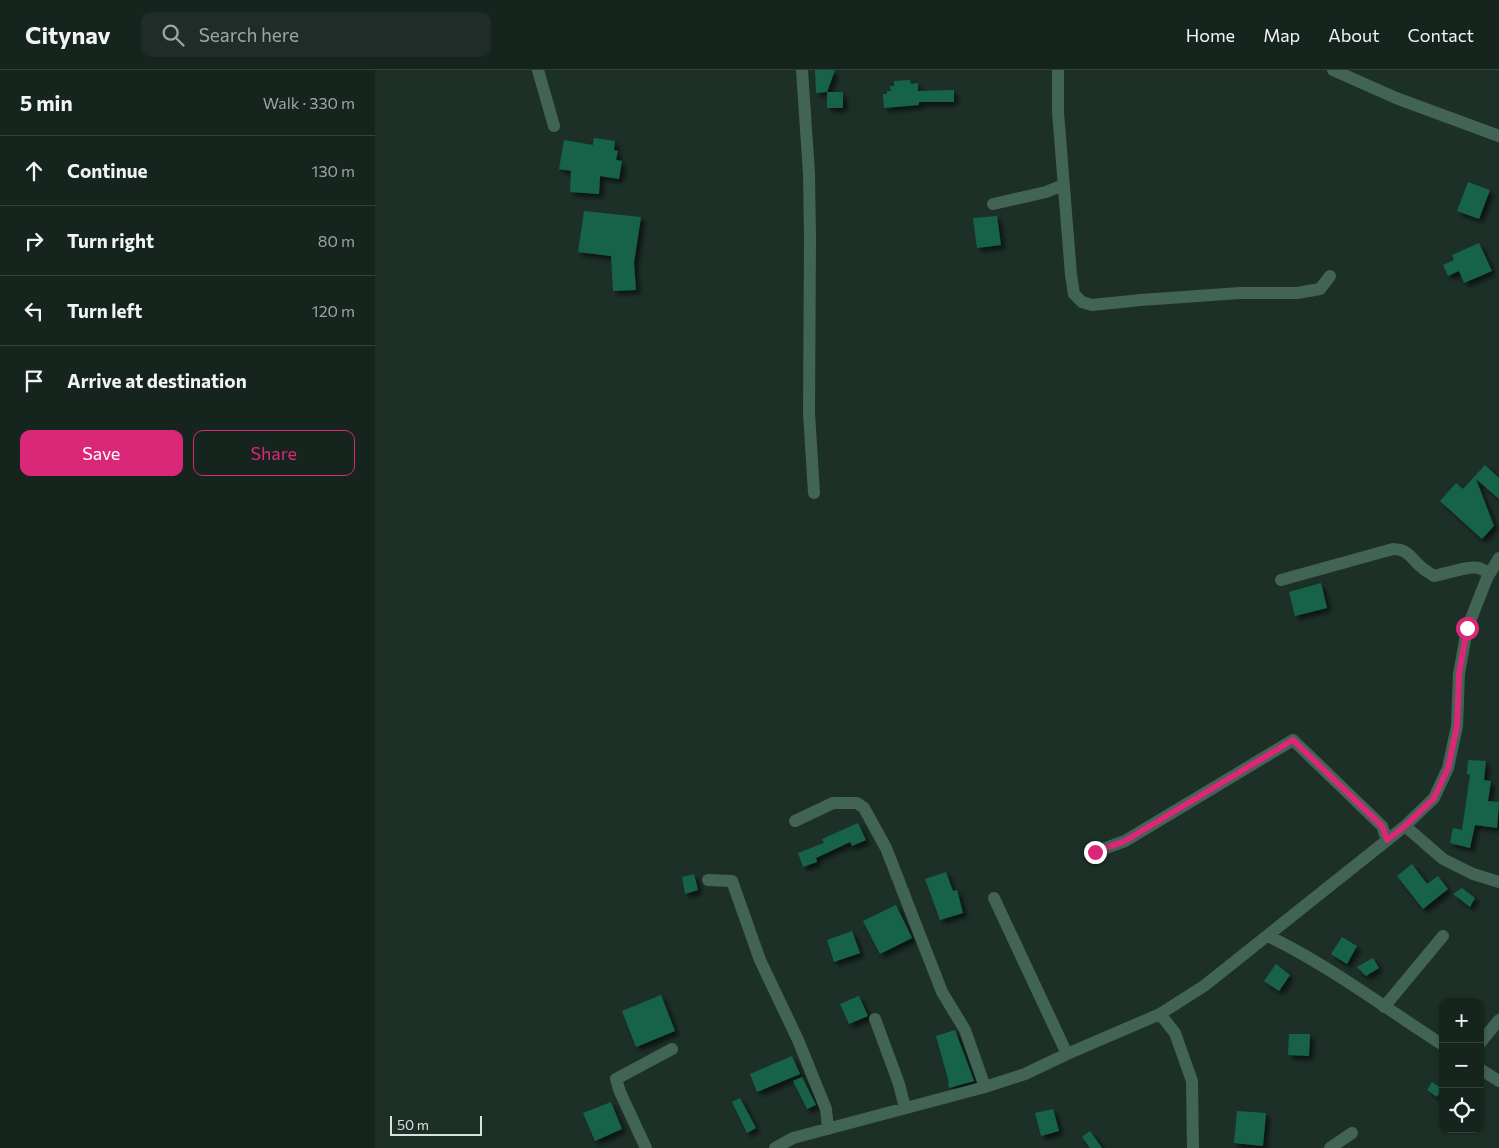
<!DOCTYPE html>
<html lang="en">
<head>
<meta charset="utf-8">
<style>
	:root { --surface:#16241e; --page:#1f2c27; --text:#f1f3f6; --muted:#9ea4a4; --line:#35413c; --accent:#db2777 }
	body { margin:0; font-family:Commissioner,sans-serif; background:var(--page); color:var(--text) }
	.controls { position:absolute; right:15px; bottom:15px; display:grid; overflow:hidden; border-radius:10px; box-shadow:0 1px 4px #0004 }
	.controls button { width:45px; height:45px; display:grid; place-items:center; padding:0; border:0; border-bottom:1px solid var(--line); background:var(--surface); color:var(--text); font:25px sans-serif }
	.scale { position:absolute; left:15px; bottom:12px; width:92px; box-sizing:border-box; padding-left:5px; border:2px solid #d7e3dd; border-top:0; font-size:14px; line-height:18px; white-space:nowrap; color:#d7e3dd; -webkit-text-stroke:4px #1d3028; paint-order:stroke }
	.stop { position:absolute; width:15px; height:15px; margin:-11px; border:4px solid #db2777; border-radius:50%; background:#fff }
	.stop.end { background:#db2777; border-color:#fff; box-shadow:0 1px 5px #0008 }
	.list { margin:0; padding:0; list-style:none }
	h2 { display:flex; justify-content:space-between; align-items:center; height:65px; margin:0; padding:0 20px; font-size:21px }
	h2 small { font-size:16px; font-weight:400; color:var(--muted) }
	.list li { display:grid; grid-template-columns:32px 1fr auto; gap:15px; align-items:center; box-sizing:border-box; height:70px; padding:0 20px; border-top:1px solid var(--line) }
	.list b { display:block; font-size:19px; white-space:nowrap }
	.list em { font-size:16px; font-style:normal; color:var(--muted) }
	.actions { display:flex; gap:10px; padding:15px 20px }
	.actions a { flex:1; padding:11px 0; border:1px solid var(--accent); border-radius:10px; text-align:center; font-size:18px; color:var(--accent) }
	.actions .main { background:var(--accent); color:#fff }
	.icon { flex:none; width:28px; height:28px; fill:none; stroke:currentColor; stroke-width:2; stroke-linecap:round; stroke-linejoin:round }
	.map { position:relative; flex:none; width:1124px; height:1078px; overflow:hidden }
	header { display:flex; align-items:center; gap:30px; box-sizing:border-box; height:70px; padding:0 25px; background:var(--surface); border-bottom:1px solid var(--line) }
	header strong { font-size:24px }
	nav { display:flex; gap:28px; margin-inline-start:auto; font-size:18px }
	.search { width:350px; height:45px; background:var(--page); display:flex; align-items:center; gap:12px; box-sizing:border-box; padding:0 18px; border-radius:10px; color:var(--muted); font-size:19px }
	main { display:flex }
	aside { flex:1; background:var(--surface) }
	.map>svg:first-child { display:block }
</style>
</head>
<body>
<header>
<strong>Citynav</strong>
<div class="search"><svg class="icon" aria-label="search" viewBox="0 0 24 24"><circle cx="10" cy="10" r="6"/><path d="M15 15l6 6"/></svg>Search here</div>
<nav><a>Home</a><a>Map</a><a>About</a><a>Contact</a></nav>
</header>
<main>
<aside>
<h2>5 min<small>Walk · 330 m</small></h2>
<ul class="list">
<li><svg class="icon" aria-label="ahead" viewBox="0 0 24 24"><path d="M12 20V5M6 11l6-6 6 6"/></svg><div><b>Continue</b></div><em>130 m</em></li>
<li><svg class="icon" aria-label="right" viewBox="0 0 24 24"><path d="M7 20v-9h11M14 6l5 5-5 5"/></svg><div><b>Turn right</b></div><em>80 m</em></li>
<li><svg class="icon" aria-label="left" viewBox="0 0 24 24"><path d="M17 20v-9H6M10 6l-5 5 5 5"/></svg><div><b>Turn left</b></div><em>120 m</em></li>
<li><svg class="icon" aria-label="arrive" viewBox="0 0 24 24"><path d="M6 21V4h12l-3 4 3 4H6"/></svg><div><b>Arrive at destination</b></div></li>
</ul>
<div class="actions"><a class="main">Save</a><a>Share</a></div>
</aside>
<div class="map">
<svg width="1124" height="1078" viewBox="0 0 1124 1078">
	<defs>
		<filter id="shadow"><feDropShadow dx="4" dy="4" stdDeviation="2.5" flood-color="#0009"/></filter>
	</defs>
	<rect width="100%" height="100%" fill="#1d3028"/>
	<path fill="#166449" filter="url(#shadow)" d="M 440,0 L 460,0 L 452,22 L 468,22 L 468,38 L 452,38 L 452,22 L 441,23 Z
		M 535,10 L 536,14 L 543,13 L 543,21 L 579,20 L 579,32 L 544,32 L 544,35 L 509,38 L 508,24 L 512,24 L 512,21 L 516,21 L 515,16 L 519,16 L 519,11 Z
		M 219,68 L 240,71 L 239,80 L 243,81 L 241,90 L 247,91 L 244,109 L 225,106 L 224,124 L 195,122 L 196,101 L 184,99 L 189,70 L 218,75 Z
		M 1093,112 L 1115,120 L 1104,149 L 1082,141 Z
		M 209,141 L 266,147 L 259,193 L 261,220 L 238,221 L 236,186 L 203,182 Z
		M 622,146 L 626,175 L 602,178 L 598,148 Z
		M 1104,173 L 1117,201 L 1089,213 L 1084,201 L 1073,206 L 1068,195 L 1079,190 L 1077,185 Z
		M 1110,395 L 1124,408 L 1124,429 L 1101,409 L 1119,456 L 1107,469 L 1065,431 L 1081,413 L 1088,419 Z
		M 946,513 L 952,538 L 920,546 L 914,522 Z
		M 1093,690 L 1111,691 L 1109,710 L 1116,711 L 1113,731 L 1124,732 L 1122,758 L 1100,755 L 1095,778 L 1075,773 L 1078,758 L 1087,760 L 1095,705 L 1092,704 Z
		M 483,753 L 491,770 L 477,776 L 475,772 L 441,788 L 442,792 L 428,797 L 423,783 L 449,773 L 447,769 Z
		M 1037,794 L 1052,814 L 1063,806 L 1073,819 L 1048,839 L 1022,806 Z
		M 571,802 L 578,821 L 582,820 L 588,843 L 565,850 L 550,809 Z
		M 319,804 L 323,820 L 310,824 L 307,807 Z
		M 1087,818 L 1100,828 L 1095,837 L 1078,824 Z
		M 521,835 L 537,868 L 505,884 L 488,851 Z
		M 477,861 L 485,883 L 459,892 L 452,870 Z
		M 967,867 L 982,876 L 972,894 L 956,884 Z
		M 998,888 L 1004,898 L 991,906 L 982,897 Z
		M 901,894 L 915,905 L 904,921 L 889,911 Z
		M 286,925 L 300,961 L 261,977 L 247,941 Z
		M 484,926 L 493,946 L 474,954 L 465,934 Z
		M 580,960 L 599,1011 L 574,1018 L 573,1009 L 561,966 Z
		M 914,964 L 935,964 L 934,986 L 913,985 Z
		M 417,986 L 425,1004 L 382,1022 L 375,1004 Z
		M 427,1007 L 441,1035 L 432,1039 L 418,1011 Z
		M 1057,1012 L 1067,1019 L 1062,1027 L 1052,1020 Z
		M 365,1028 L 381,1058 L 372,1063 L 357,1032 Z
		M 236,1032 L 247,1059 L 220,1071 L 208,1043 Z
		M 678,1039 L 684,1061 L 666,1066 L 660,1043 Z
		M 862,1041 L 891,1043 L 888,1076 L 859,1073 Z
		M 715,1061 L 727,1078 L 715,1078 L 707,1067 Z"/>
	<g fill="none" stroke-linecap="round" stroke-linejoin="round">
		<path stroke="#416454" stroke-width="12" d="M 163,0 L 179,56
			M 427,0 L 434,104 L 435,168 L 434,343 L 439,423
			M 683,0 L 683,42 L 696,205 L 699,224 L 707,232 L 717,235 L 766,230 L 865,223 L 922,223 L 945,219 L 955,206
			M 958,0 L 1021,28 L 1124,66
			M 618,134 L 671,122 L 688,115
			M 906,510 L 1018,479 C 1034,480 1035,487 1045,496 C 1049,500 1055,503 1059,506 C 1070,504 1095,495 1104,498 C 1107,499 1111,502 1115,503
			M 420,751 L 458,733 L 482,733 L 489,738 L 511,778 L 567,922 L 590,960 L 610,1017
			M 1030,756 L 1068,789 L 1098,804 L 1124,812
			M 720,782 L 750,771 L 918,670 L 1007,756 L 1012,770
			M 333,810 L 357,811 L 385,890 L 423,970 L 451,1039 L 453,1059
			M 619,828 L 692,984
			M 893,866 C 955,896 1010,938 1068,975
			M 1009,937 L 1068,866
			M 785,944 L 800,963 L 817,1011 L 818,1078
			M 500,949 L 524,1014 L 530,1038
			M 1105,973 L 1124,950
			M 1105,999 L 1124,1011
			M 271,1078 L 245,1022 L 241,1009 L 297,979
			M 400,1078 L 418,1068 L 610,1017 L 650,1004 L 692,984 L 785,944 L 829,916 L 1030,756 L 1059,728 L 1073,698 L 1082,656 L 1084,604 L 1092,559 L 1112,508 L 1124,488
			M 955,1078 L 977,1063"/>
	</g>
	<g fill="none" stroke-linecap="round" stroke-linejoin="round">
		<path stroke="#db2777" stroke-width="6" d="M 720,782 L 750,771 L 918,670 L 1007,756 L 1012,770 L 1030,756 L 1059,728 L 1073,698 L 1082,656 L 1084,604 L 1092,558"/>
	</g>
</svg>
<div class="controls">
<button>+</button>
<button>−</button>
<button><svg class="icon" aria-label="locate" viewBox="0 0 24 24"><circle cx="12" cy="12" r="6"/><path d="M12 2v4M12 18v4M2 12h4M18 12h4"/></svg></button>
</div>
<div class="scale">50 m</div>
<div class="stop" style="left:1092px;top:558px"></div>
<div class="stop end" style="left:720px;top:782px"></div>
</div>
</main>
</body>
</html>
